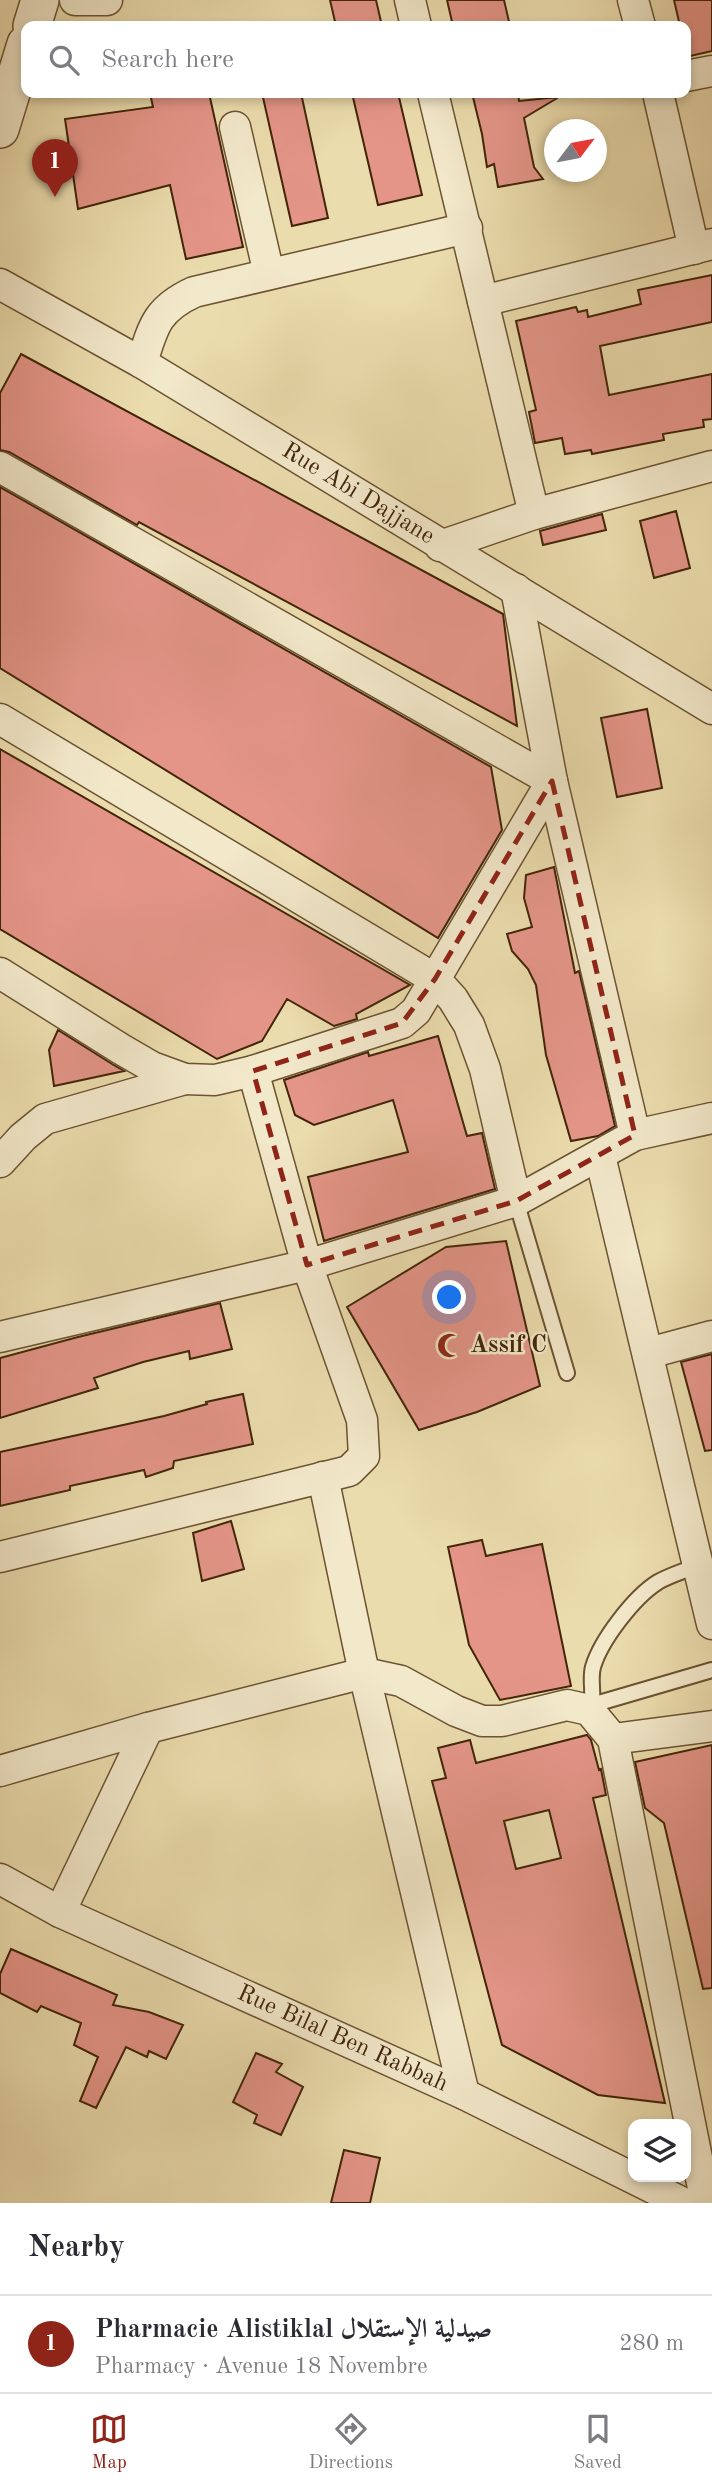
<!DOCTYPE html>
<html lang="en">
<head>
<meta charset="utf-8">
<style>
	:root { --surface:#fff; --page:#f2f2f3; --text:#2b2b33; --muted:#7c7c81; --line:#e1e1e2; --accent:#8f2418 }
	body { margin:0; font-family:"Old Standard TT",Amiri,serif; background:var(--page); color:var(--text) }
	.controls { position:absolute; right:21px; bottom:21px; display:grid; overflow:hidden; border-radius:14px; box-shadow:0 4px 10px #0003 }
	.controls button { width:63px; height:63px; display:grid; place-items:center; padding:0; border:0; border-bottom:2px solid var(--line); background:var(--surface); color:var(--text); font:35px sans-serif }
	.compass { position:absolute; left:544px; top:119px; width:63px; height:63px; border-radius:50%; background:var(--surface); box-shadow:0 4px 10px #0003; rotate:58deg }
	.you { position:absolute; left:450px; top:1298px; width:24px; height:24px; margin:-18px; border:5px solid #fff; border-radius:50%; background:#1a73e8; box-shadow:0 0 0 10px #1a73e833 }
	.badge { display:grid; place-items:center; width:46px; height:46px; border-radius:50%; background:var(--accent); color:#fff; font-size:23px; font-weight:700 }
	.pin { position:absolute; translate:-50% -58px; filter:drop-shadow(0 2px 4px #0008) }
	.pin::after { content:''; position:absolute; top:37px; width:24px; height:21px; background:inherit; clip-path:polygon(0 0,100% 0,50% 100%) }
	.list { margin:0; padding:0; list-style:none }
	h2 { display:flex; justify-content:space-between; align-items:center; height:91px; margin:0; padding:0 28px; font-size:30px }
	h2 small { font-size:23px; font-weight:400; color:var(--muted) }
	.list li { display:grid; grid-template-columns:46px 1fr auto; gap:21px; align-items:center; box-sizing:border-box; height:98px; padding:0 28px; border-top:2px solid var(--line) }
	.list b { display:block; font-size:26px; white-space:nowrap }
	.list p { margin:0; font-size:23px; white-space:nowrap; color:var(--muted) }
	.list em { font-size:23px; font-style:normal; color:var(--muted) }
	.icon { flex:none; width:38px; height:38px; fill:none; stroke:currentColor; stroke-width:2; stroke-linecap:round; stroke-linejoin:round }
	.map { position:relative; flex:none; width:712px; height:2203px; overflow:hidden }
	.search { position:absolute; background:var(--surface); box-shadow:0 4px 10px #0003; left:21px; right:21px; top:21px; height:77px; display:flex; align-items:center; gap:18px; box-sizing:border-box; padding:0 24px; border-radius:14px; color:var(--muted); font-size:26px }
	.sheet { height:189px; background:var(--surface) }
	nav { display:flex; justify-content:space-around; align-items:center; box-sizing:border-box; height:98px; border-top:2px solid var(--line); background:var(--surface); font-size:19px; color:var(--muted) }
	nav a { display:grid; justify-items:center; gap:4px }
	nav .on { color:var(--accent) }
	.map>svg:first-child { display:block }
</style>
</head>
<body>
<div class="map">
<svg width="712" height="2203" viewBox="0 0 712 2203">
	<rect width="100%" height="100%" fill="#ebdcad"/>
	<filter id="stains"><feTurbulence type="fractalNoise" baseFrequency=".00286" numOctaves="4"/><feColorMatrix values="0 0 0 0 .2 0 0 0 0 .09 0 0 0 0 .02 0 0 0 .5 -.17"/></filter>
	<radialGradient id="worn" r=".72"><stop offset=".6" stop-color="#630" stop-opacity="0"/><stop offset="1" stop-color="#630" stop-opacity=".3"/></radialGradient>
	<path fill="#e49588" stroke="#422509" stroke-width="2" fill-rule="evenodd" d="M 330,0 L 376,0 L 382,26 L 336,26 Z
		M 447,0 L 504,0 L 510,26 L 453,26 Z
		M 674,0 L 712,0 L 712,51 L 686,57 L 686,26 L 680,26 Z
		M 150,93 L 209,93 L 243,247 L 186,259 L 170,185 L 78,209 L 65,119 L 153,107 Z
		M 262,93 L 301,93 L 328,218 L 292,226 Z
		M 352,93 L 398,93 L 422,195 L 378,205 Z
		M 472,93 L 518,93 L 519,101 L 559,97 L 524,118 L 534,167 L 543,179 L 498,187 L 494,164 L 487,167 L 482,134 Z
		M 712,275 L 712,322 L 600,346 L 609,395 L 712,374 L 712,419 L 703,420 L 704,427 L 663,434 L 664,440 L 592,454 L 591,450 L 565,454 L 562,438 L 535,443 L 529,412 L 536,410 L 516,321 L 576,307 L 578,312 L 587,310 L 588,317 L 641,304 L 638,290 Z
		M 21,354 L 503,614 L 517,726 L 139,522 L 137,525 L 9,452 L 0,450 L 0,393 Z
		M 0,487 L 491,767 L 502,830 L 438,938 L 0,668 Z
		M 676,511 L 690,568 L 654,578 L 640,521 Z
		M 602,514 L 606,530 L 543,545 L 540,531 Z
		M 647,709 L 662,788 L 617,797 L 601,718 Z
		M 0,749 L 410,985 L 356,1014 L 357,1019 L 334,1026 L 287,999 L 262,1041 L 217,1059 L 0,929 Z
		M 554,867 L 575,973 L 579,971 L 615,1126 L 598,1136 L 571,1141 L 546,1055 L 536,985 L 528,969 L 512,951 L 507,934 L 532,927 L 524,898 L 526,875 Z
		M 58,1030 L 112,1064 L 124,1071 L 54,1086 L 49,1050 Z
		M 438,1036 L 467,1136 L 482,1133 L 495,1189 L 324,1241 L 308,1177 L 408,1152 L 393,1100 L 314,1125 L 295,1115 L 284,1080 L 368,1052 L 369,1056 Z
		M 506,1241 L 540,1386 L 477,1412 L 419,1430 L 347,1307 L 446,1247 Z
		M 220,1303 L 232,1349 L 190,1359 L 189,1351 L 143,1362 L 94,1378 L 98,1388 L 0,1418 L 0,1358 L 78,1337 Z
		M 712,1354 L 712,1450 L 705,1451 L 681,1362 Z
		M 243,1394 L 253,1444 L 174,1461 L 173,1468 L 146,1477 L 144,1470 L 70,1486 L 70,1490 L 0,1506 L 0,1452 L 164,1416 L 207,1404 L 206,1402 Z
		M 231,1521 L 244,1569 L 202,1581 L 193,1533 Z
		M 482,1540 L 486,1556 L 542,1544 L 571,1686 L 500,1700 L 469,1645 L 448,1547 Z
		M 587,1735 L 591,1740 L 599,1770 L 601,1769 L 606,1795 L 593,1798 L 665,2103 L 598,2095 L 502,2045 L 432,1781 L 446,1778 L 438,1748 L 470,1740 L 476,1763 ZM 549,1810 L 561,1858 L 516,1869 L 504,1821 Z
		M 712,1745 L 712,1988 L 703,1989 L 664,1823 L 645,1808 L 635,1762 Z
		M 11,1949 L 117,1995 L 113,2005 L 149,2012 L 183,2025 L 166,2059 L 149,2051 L 147,2057 L 126,2047 L 96,2108 L 80,2101 L 98,2057 L 74,2045 L 81,2023 L 41,2006 L 37,2012 L 0,1993 L 0,1974 Z
		M 256,2053 L 282,2064 L 276,2072 L 303,2087 L 281,2135 L 254,2123 L 257,2115 L 233,2102 Z
		M 344,2150 L 380,2158 L 370,2203 L 331,2203 Z"/>
	<g fill="none" stroke-linecap="round" stroke-linejoin="round">
		<defs>
			<path id="service" d="M 516,1201 L 567,1373
				M 592,1705 L 712,1670
				M 589,1710 C 596,1698 589,1681 593,1667 C 601,1640 634,1597 658,1582 C 670,1575 685,1571 698,1565"/>
			<g id="minor">
				<path d="M 75,0 L 107,0"/>
				<path d="M 410,0 L 416,26"/>
				<path d="M 633,0 L 640,26"/>
				<path d="M 686,76 L 712,71"/>
				<path d="M 433,93 L 534,514"/>
				<path d="M 658,93 L 694,249"/>
				<path d="M 235,127 L 269,274"/>
				<path id="s1" d="M 0,284 L 142,363 L 712,709"/>
				<path d="M 483,301 L 712,244"/>
				<path d="M 142,363 C 153,326 157,309 194,292 L 467,228"/>
				<path d="M 0,467 L 552,781 L 435,979 L 453,999 L 469,1025 L 485,1069 L 516,1201"/>
				<path d="M 440,546 L 534,514 L 712,466"/>
				<path d="M 516,589 L 552,781 L 635,1135"/>
				<path d="M 0,719 L 435,979 L 416,1011 L 402,1023 L 253,1071 L 215,1080 L 185,1079 L 152,1067 L 121,1049 L 0,973"/>
				<path d="M 600,1156 L 712,1624"/>
				<path d="M 0,1162 L 23,1137 L 45,1119 L 185,1079"/>
				<path d="M 0,1337 L 307,1265 L 516,1201 L 635,1135 L 712,1118"/>
				<path d="M 649,1353 L 712,1336"/>
				<path d="M 323,1477 L 364,1673 L 464,2094"/>
				<path d="M 0,1557 L 349,1471 L 364,1456 L 362,1420 L 307,1265 L 253,1071"/>
				<path d="M 613,1739 L 712,1726"/>
				<path d="M 0,1771 L 148,1728 L 364,1673 L 401,1681 L 456,1711 L 482,1721 L 502,1721 L 567,1705 L 589,1710 L 613,1739 L 706,2203"/>
				<path id="s2" d="M 0,1879 L 60,1912 L 464,2094 L 683,2203"/>
				<path d="M 60,1912 L 148,1728"/>
			</g>
			<path id="tertiary" d="M 32,26 L 40,0
				M 0,129 L 26,44"/>
		</defs>
		<use href="#service" stroke="#6c5332" stroke-width="18"/>
		<use href="#minor" stroke="#6c5332" stroke-width="33"/>
		<use href="#tertiary" stroke="#6c5332" stroke-width="40"/>
		<use href="#service" stroke="#f2e8ca" stroke-width="14"/>
		<use href="#minor" stroke="#f2e8ca" stroke-width="30"/>
		<use href="#tertiary" stroke="#f2e8ca" stroke-width="37"/>
	</g>
	<path fill="none" stroke="#8f2418" stroke-width="5" stroke-dasharray="14 9" stroke-linejoin="round" d="M 552,781 L 635,1135 L 516,1201 L 307,1265 L 253,1071 L 402,1023 L 435,979 Z"/>
	<defs>
		<symbol id="mosque-bare" viewBox="-9 -9 18 18"><path d="M3.5-4.9A6 6 0 1 0 3.5 4.9A5 5 0 1 1 3.5-4.9Z" fill="#8f2418" stroke="#f2e8ca" stroke-width="2.5" paint-order="stroke"/></symbol>
	</defs>
	<g fill-rule="evenodd">
		<use href="#mosque-bare" x="432" y="1328" width="35" height="35"/>
	</g>
	<g text-anchor="middle" dominant-baseline="central" stroke-width="5" stroke-linejoin="round" paint-order="stroke">
		<g font-size="24" fill="#422509" stroke="#f2e8ca">
			<text stroke="none"><textPath href="#s1" startOffset="415">Rue Abi Dajjane</textPath></text>
			<text stroke="none"><textPath href="#s2" startOffset="378">Rue Bilal Ben Rabbah</textPath></text>
		</g>
		<g font-size="24" font-weight="bold" fill="#422509" stroke="#f2e8ca" text-anchor="start">
			<text x="470" y="1346">Assif C</text>
		</g>
	</g>
	<rect width="100%" height="100%" filter="url(#stains)"/>
	<rect width="100%" height="100%" fill="url(#worn)"/>
</svg>
<div class="controls">
<button><svg class="icon" aria-label="layers" viewBox="0 0 24 24"><path d="M12 4l9 5-9 5-9-5zM3 14l9 5 9-5"/></svg></button>
</div>
<svg class="compass" viewBox="-18 -18 36 36"><path d="M0-13l5 13h-10z" fill="#e53935"/><path d="M0 13l5-13h-10z" fill="#7c7c81"/></svg>
<div class="you"></div>
<div class="pin badge" style="left:55px;top:197px">1</div>
<div class="search"><svg class="icon" aria-label="search" viewBox="0 0 24 24"><circle cx="10" cy="10" r="6"/><path d="M15 15l6 6"/></svg>Search here</div>
</div>
<section class="sheet">
<h2>Nearby<small></small></h2>
<ul class="list">
<li><span class="badge">1</span><div><b>Pharmacie Alistiklal صيدلية الإستقلال</b><p>Pharmacy · Avenue 18 Novembre</p></div><em>280 m</em></li>
</ul>
</section>
<nav>
<a class="on"><svg class="icon" aria-label="map" viewBox="0 0 24 24"><path d="M3 6l6-2 6 2 6-2v14l-6 2-6-2-6 2zM9 4v14M15 6v14"/></svg>Map</a>
<a><svg class="icon" aria-label="directions" viewBox="0 0 24 24"><path d="M12 3l9 9-9 9-9-9zM9 14v-3h6M13 9l2 2-2 2"/></svg>Directions</a>
<a><svg class="icon" aria-label="saved" viewBox="0 0 24 24"><path d="M7 4h10v16l-5-4-5 4z"/></svg>Saved</a>
</nav>
</body>
</html>
